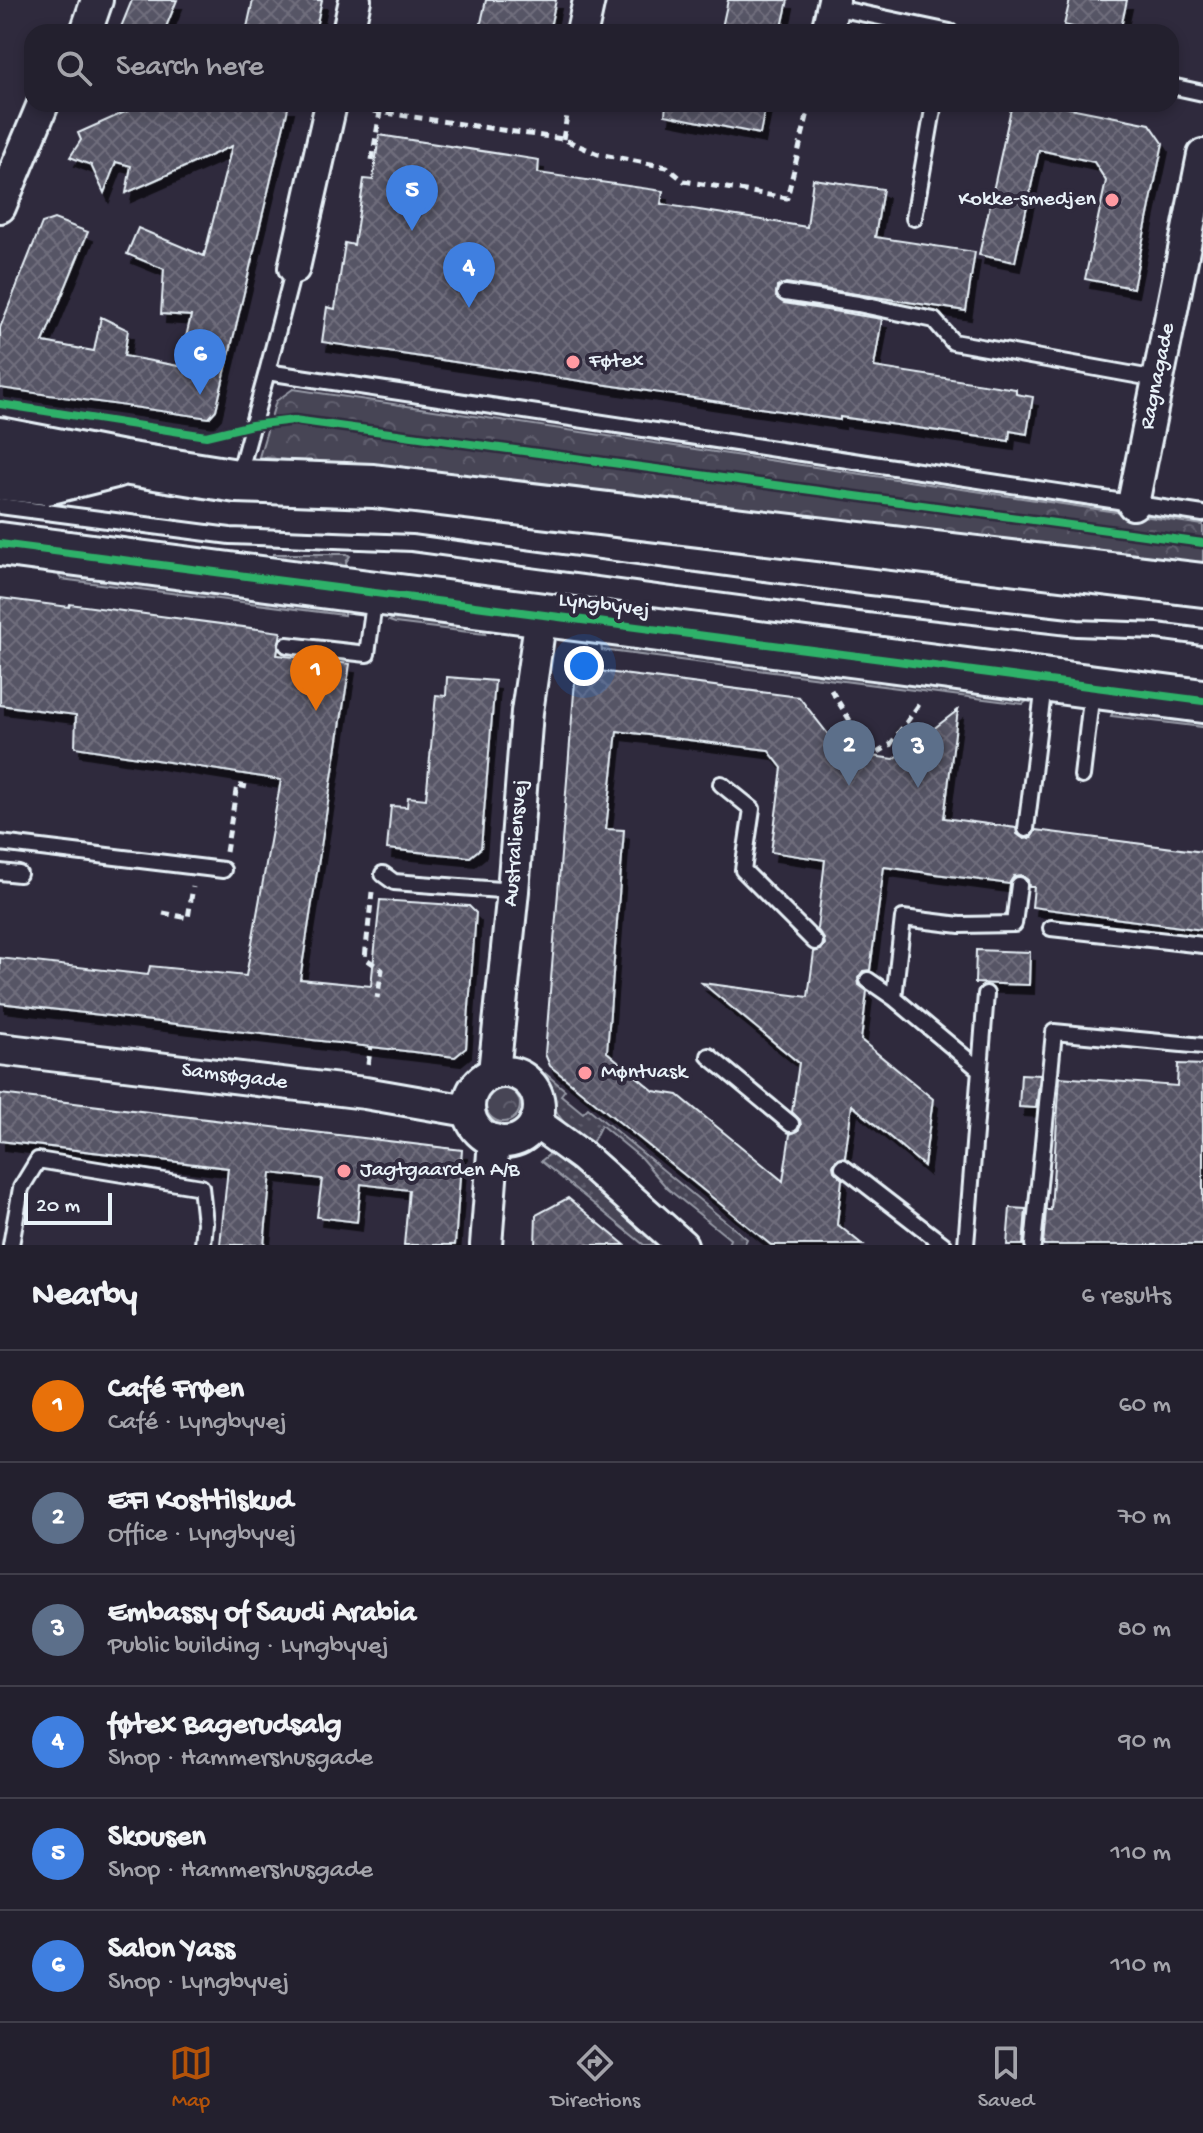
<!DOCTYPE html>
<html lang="en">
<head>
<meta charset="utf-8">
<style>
	:root { --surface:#23202e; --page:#2b2836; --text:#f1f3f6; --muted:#a3a3aa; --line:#403e4a; --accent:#b45309 }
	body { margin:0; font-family:"Gochi Hand",sans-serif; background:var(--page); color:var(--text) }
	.scale { position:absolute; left:24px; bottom:20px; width:88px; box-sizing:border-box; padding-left:8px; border:4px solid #e8f1f8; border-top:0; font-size:22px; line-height:28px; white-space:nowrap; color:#e8f1f8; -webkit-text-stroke:6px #2f2a3d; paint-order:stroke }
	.you { position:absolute; left:584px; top:666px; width:28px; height:28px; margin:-20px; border:6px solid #fff; border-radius:50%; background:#1a73e8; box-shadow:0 0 0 12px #1a73e833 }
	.badge { display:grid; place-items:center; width:52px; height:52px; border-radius:50%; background:var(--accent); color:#fff; font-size:26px; font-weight:700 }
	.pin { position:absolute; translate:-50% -66px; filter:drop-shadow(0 2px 4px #0008) }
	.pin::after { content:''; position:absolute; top:42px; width:28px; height:24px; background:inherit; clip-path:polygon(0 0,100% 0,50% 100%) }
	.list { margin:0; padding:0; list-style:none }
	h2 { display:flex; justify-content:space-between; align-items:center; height:104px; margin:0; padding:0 32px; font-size:34px }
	h2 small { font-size:26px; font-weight:400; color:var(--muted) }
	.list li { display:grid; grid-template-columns:52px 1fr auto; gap:24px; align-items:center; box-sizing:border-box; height:112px; padding:0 32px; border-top:2px solid var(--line) }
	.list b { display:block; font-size:30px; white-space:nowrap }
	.list p { margin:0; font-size:26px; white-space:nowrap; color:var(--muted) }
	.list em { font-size:26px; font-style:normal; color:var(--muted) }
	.icon { flex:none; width:44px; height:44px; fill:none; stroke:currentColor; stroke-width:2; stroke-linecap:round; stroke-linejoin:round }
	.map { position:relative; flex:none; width:1203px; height:1245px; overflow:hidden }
	.search { position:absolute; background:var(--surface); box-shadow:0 4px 12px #0003; left:24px; right:24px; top:24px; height:88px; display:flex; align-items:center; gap:20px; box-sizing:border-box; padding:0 28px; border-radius:24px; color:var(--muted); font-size:30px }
	.sheet { height:776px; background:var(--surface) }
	nav { display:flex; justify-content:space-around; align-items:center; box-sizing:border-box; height:112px; border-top:2px solid var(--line); background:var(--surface); font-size:22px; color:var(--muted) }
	nav a { display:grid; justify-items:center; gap:4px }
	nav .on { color:var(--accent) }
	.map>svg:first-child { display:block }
</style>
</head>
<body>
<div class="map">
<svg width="1203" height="1245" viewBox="0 0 1203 1245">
	<defs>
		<pattern id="grass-dots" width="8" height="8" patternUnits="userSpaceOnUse" patternTransform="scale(2)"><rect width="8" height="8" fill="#464455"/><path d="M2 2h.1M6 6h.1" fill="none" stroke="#615f6e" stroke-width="1.8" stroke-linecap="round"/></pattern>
		<pattern id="park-crowns" width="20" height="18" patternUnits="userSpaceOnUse" patternTransform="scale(2)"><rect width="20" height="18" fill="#464455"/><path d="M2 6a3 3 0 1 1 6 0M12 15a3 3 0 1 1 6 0" fill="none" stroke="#615f6e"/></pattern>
		<pattern id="building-cross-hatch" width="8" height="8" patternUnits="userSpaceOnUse" patternTransform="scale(2)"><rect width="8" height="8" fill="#575565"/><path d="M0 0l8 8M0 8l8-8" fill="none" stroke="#6f6e7c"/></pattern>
		<filter id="shadow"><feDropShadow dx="5" dy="9" stdDeviation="0" flood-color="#0009"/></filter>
	</defs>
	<rect width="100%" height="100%" fill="#2f2a3d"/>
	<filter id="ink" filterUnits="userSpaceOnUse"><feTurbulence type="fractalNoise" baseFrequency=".0125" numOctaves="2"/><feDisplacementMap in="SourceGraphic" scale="16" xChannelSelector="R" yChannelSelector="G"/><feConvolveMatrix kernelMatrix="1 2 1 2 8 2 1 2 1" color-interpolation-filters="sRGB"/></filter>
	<g filter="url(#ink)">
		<path fill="url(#grass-dots)" stroke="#979aa6" stroke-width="2" d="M 273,554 L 347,554 L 350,556 L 346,562 L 347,569 L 272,559 Z
			M 62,573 L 341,610 L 344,611 L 344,615 L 61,579 L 59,576 Z
			M 394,618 L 482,628 L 485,634 L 395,623 L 389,621 Z
			M 604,644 L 1025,700 L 1027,701 L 1023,704 L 602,650 L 601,645 Z
			M 1119,711 L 1203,722 L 1203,727 L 1111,716 L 1113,712 Z
			M 546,1074 L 565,1090 L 561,1095 L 583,1113 L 588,1108 L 747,1239 L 744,1245 L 728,1245 L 730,1239 L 668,1189 L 641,1158 L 601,1125 L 590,1147 C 562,1124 550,1111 546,1074 Z
			M 551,1153 L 558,1154 L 660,1245 L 644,1245 L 541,1161 Z"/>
		<path fill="url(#park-crowns)" stroke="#979aa6" stroke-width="2" d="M 293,389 L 1203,525 L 1203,563 L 259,457 L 276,401 Z
			M486 1105a17 17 0 1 1 34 0a17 17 0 1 1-34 0Z"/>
		<path fill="url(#building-cross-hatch)" stroke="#e8f1f8" stroke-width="2" fill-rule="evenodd" filter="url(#shadow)" d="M 132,0 L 177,0 L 164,32 L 119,32 Z
			M 253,0 L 322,0 L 315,32 L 246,32 Z
			M 486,0 L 556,0 L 549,32 L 479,32 Z
			M 728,0 L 788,0 L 781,32 L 721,32 Z
			M 1070,0 L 1127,0 L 1120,32 L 1095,32 L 1064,25 Z
			M 143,104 L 289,104 L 216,410 L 209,418 L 0,388 L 0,328 L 42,223 L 54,219 L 88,232 L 43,342 L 94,351 L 101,317 L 128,330 L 124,356 L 179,366 L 191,316 L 161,314 L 164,269 L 127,254 L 138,228 L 204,256 L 232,146 L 126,193 L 131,166 L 116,162 L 104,193 L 91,165 L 70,157 L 81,140 L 78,133 Z
			M 666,104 L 766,104 L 760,134 L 665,115 Z
			M 1012,104 L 1050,104 L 1150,124 L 1163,143 L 1133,288 L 1085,279 L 1106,181 L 1094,162 L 1039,150 L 1015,262 L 979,255 Z
			M 379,135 L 539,160 L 538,173 L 663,191 L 661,204 L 807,227 L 813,179 L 883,189 L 875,237 L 975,252 L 966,311 L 786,283 L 777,287 L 776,297 L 784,303 L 882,319 L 874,367 L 1016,389 L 1016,394 L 1033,397 L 1027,434 L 1010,431 L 1009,441 L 840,417 L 840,420 L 322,342 L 327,307 L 335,309 L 345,243 L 354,245 L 364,179 L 373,180 Z
			M 0,598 L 69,607 L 70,604 L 281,632 L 277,655 L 350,664 L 300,979 L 371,986 L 380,900 L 469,906 L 476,913 L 466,1048 L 455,1057 L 0,1003 L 0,958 L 148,975 L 150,966 L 246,976 L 281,780 L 75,747 L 76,715 L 0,705 Z
			M 576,668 L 799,697 L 842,752 L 894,759 L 958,710 L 944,818 L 1016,828 L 1017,834 L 1024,839 L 1031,838 L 1036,830 L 1203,852 L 1203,930 L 1032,907 L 1034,887 L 1029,887 L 1028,880 L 1021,875 L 1014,876 L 1009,884 L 884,867 L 870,970 L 863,971 L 858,978 L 859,985 L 867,991 L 861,1040 L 933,1099 L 924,1166 L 852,1105 L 845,1157 L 836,1160 L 833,1166 L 834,1171 L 842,1179 L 837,1224 L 863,1245 L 771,1245 L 550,1066 L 545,1054 ZM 617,731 L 768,750 L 782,768 L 771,852 L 825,860 L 817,929 L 824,939 L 825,944 L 821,950 L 814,952 L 808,997 L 702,983 L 799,1063 L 792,1112 L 800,1120 L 801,1125 L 798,1131 L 790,1134 L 783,1181 L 678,1095 L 654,1091 L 607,1052 L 624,830 L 606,829 Z
			M 447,677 L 495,681 L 481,848 L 470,857 L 387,849 L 391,806 L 407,807 L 408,797 L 426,799 L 436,695 L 446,696 Z
			M 976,950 L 1030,952 L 1029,985 L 975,983 Z
			M 1178,1064 L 1203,1065 L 1203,1245 L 1043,1245 L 1046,1210 L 1051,1210 L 1060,1077 L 1177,1086 Z
			M 1021,1074 L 1040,1075 L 1036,1108 L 1019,1107 Z
			M 0,1094 L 462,1150 L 455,1245 L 404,1245 L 409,1190 L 361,1184 L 357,1222 L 317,1217 L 322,1179 L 271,1173 L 264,1245 L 220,1245 L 228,1168 L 0,1141 Z
			M 568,1198 L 625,1245 L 535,1245 L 536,1215 Z
			M 1010,1208 L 1026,1209 L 1023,1245 L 1007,1245 Z"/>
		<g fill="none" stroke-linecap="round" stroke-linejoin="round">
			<defs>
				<path id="lane" d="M 832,7 L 950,32
					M 1171,86 L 1203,93
					M 914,218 L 934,104
					M 785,293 L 858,304 L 934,320 L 953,342 L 1157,379
					M 267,372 L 294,268
					M 238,478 L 267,372 L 1203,514
					M 0,506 L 230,536 L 412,543 L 860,603 L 1077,628 L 1157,631 L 1203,637
					M 287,645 L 367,654 L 375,596
					M 1082,776 L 1092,691
					M 721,784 L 752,809 L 743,870 L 815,942
					M 1026,829 L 1044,685
					M 0,843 L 223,870
					M 0,872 L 19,874
					M 383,874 L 394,882 L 513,891
					M 1051,928 L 1203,945
					M 868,980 L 894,998 L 980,1070
					M 894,998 L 903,918 L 960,925 L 1014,924 L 1019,885
					M 709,1056 L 791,1124
					M 843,1167 L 944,1245
					M 11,1245 L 21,1188 L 38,1160 L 201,1187 L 205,1223 L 203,1245
					M 966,1245 L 986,994
					M 1033,1245 L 1054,1032 L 1203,1046"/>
				<g id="street">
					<path d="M 86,32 L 97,0"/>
					<path d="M 348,32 L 355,0"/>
					<path d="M 582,32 L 589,0"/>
					<path d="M 827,32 L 834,0"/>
					<path d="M 0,207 L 43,104"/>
					<path d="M 294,268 L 331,104"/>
					<path id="s1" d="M 1133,504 L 1203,155"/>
					<path id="s2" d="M 0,1049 L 365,1093 L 468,1111"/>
					<circle cx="504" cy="1107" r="35"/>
					<path id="s3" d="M 494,1072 L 513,891 L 527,712 L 541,616"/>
					<path d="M 535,1122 L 582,1156 L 682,1245"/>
					<path d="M 486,1245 L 494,1140"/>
				</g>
				<path id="secondary" d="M 0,439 L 124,463 L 237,481 L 373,486 L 1203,585
					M 0,478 L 47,483 L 115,466
					M 0,544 L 1203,701"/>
			</defs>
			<use href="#lane" stroke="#e8f1f8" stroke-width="20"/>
			<use href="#street" stroke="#e8f1f8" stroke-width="36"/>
			<use href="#secondary" stroke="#e8f1f8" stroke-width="48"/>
			<path stroke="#e8f1f8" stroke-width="5" stroke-dasharray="8 6" stroke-linecap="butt" d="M 359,109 L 563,139 L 598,154 L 667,167 L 684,181 L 787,198 L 810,104
				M 563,139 L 569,104
				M 372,160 L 380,112
				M 831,690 L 872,756 L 890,745 L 921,702
				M 226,852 L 237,785 L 252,788
				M 372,892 L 365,958 L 382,970 L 377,998
				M 163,913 L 188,918 L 193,887
				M 368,1064 L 371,1046"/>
			<use href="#lane" stroke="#2f2a3d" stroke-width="14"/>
			<use href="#street" stroke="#2f2a3d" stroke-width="30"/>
			<use href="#secondary" stroke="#2f2a3d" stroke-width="42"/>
			<defs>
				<path id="cycleway" d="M 0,404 L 206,436 L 252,425 L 294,420 L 1203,543
					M 0,544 L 1203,701"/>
			</defs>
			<use href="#cycleway" stroke="#2f2a3d" stroke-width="13"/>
			<use href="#cycleway" stroke="#2db169" stroke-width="8"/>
		</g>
	</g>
	<g fill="#ff9aa2" stroke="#2f2a3d" stroke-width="3">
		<circle cx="1112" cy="200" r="8"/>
		<circle cx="573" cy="362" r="8"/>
		<circle cx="585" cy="1073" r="8"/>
		<circle cx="344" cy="1171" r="8"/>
	</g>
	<g text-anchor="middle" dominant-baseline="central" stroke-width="8" stroke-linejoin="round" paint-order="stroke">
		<g font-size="22" fill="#e8f1f8" stroke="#2f2a3d" text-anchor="start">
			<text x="1096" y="200" text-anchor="end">Kokke-smedjen</text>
			<text x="589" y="362">Føtex</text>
			<text x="601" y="1073">Møntvask</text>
			<text x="360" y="1171">Jagtgaarden A/B</text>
		</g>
		<g font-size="22" fill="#e8f1f8" stroke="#2f2a3d">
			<text stroke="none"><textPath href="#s1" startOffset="130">Ragnagade</textPath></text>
			<text transform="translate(604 606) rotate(7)">Lyngbyvej</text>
			<text stroke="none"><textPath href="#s3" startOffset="230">Australiensvej</textPath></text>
			<text stroke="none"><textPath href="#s2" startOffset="236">Samsøgade</textPath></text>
		</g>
	</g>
</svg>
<div class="scale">20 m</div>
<div class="you"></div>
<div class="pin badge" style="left:316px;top:711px;background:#e8710a">1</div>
<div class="pin badge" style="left:849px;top:786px;background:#5c6f8a">2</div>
<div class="pin badge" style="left:918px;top:788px;background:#5c6f8a">3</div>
<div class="pin badge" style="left:469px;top:308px;background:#3f7fe0">4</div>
<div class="pin badge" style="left:412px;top:231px;background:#3f7fe0">5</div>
<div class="pin badge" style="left:200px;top:395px;background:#3f7fe0">6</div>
<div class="search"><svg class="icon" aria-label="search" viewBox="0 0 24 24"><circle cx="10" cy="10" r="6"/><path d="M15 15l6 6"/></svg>Search here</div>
</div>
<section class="sheet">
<h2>Nearby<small>6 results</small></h2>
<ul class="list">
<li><span class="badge" style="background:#e8710a">1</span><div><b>Café Frøen</b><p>Café · Lyngbyvej</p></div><em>60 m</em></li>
<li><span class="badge" style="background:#5c6f8a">2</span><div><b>EFI Kosttilskud</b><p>Office · Lyngbyvej</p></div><em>70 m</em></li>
<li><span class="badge" style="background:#5c6f8a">3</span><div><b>Embassy of Saudi Arabia</b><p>Public building · Lyngbyvej</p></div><em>80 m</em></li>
<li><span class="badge" style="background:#3f7fe0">4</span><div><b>føtex Bagerudsalg</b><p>Shop · Hammershusgade</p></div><em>90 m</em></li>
<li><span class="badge" style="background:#3f7fe0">5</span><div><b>Skousen</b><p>Shop · Hammershusgade</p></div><em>110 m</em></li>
<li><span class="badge" style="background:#3f7fe0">6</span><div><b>Salon Yass</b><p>Shop · Lyngbyvej</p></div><em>110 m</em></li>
</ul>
</section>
<nav>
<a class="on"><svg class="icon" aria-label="map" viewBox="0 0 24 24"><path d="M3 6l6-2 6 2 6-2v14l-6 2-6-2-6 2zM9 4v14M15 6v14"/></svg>Map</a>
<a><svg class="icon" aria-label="directions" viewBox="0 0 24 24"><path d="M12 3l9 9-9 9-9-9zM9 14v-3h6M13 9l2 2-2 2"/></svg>Directions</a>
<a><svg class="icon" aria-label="saved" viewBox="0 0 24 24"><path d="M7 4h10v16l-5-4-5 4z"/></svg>Saved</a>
</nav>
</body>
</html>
